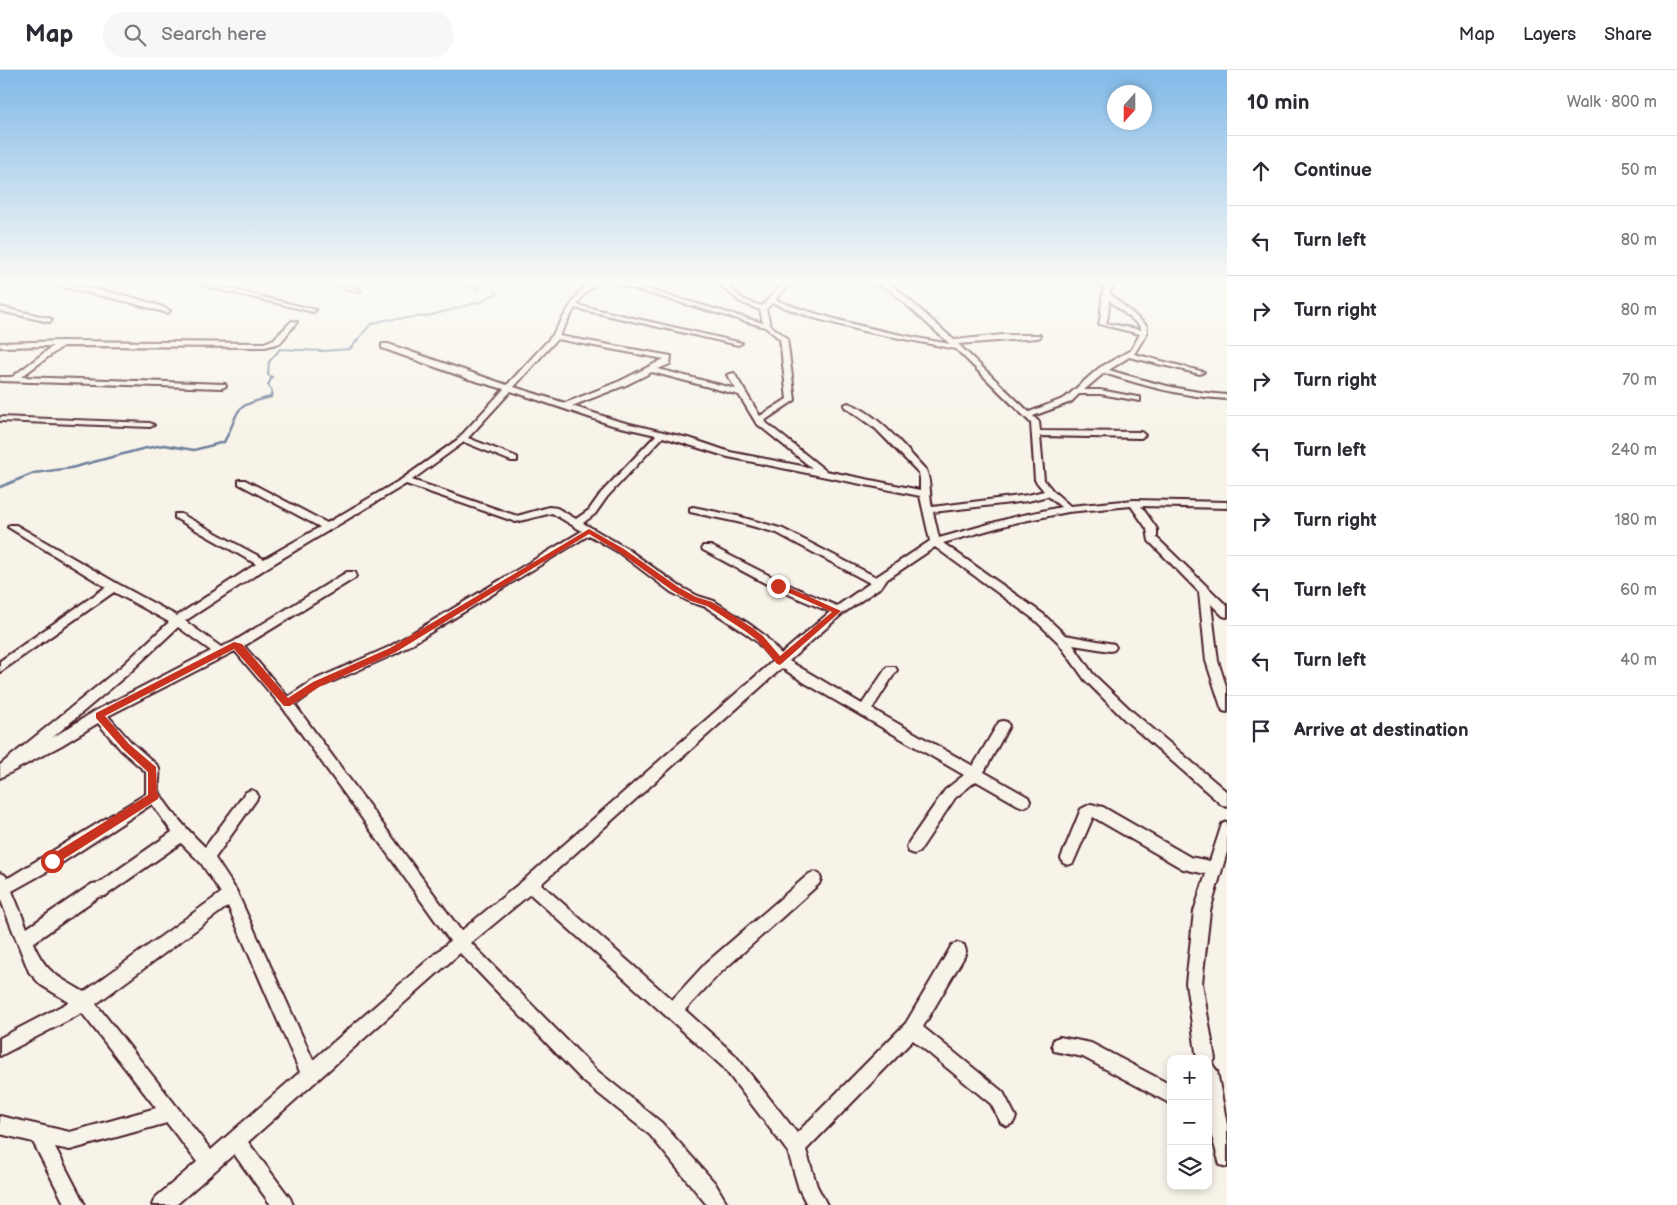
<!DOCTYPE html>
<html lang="en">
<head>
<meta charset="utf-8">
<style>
	:root { --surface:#fff; --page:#f7f7f7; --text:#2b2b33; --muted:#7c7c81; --line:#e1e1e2 }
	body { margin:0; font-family:"Balsamiq Sans",sans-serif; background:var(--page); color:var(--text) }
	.controls { position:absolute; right:15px; bottom:15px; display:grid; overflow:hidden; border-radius:10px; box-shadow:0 2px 8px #0003 }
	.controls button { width:45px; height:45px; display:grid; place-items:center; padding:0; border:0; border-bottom:1px solid var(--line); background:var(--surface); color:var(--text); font:25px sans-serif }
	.compass { position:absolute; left:1107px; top:15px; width:45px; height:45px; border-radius:50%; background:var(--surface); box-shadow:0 2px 8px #0003; rotate:201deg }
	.stop { position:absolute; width:15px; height:15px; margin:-11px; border:4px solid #c8321e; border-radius:50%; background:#fff }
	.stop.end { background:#c8321e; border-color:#fff; box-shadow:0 1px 5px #0008 }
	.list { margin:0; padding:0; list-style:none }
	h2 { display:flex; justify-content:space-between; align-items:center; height:65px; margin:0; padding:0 20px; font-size:21px }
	h2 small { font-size:16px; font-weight:400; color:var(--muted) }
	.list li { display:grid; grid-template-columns:32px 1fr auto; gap:15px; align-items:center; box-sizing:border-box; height:70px; padding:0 20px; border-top:1px solid var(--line) }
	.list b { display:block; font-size:19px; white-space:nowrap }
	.list em { font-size:16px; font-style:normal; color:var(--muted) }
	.icon { flex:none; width:28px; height:28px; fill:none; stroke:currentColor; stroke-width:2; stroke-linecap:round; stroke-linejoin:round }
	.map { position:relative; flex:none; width:1227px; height:1135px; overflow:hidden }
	header { display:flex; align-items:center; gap:30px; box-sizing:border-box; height:70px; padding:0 25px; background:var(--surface); border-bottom:1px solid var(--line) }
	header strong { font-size:24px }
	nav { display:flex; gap:28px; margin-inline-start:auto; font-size:18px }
	.search { width:350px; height:45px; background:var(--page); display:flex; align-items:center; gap:12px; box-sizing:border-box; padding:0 18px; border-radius:20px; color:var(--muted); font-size:19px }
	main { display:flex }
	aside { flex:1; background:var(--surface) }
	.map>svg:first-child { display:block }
</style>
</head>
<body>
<header>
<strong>Map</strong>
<div class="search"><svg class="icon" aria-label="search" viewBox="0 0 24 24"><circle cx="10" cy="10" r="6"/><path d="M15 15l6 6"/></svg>Search here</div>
<nav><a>Map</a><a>Layers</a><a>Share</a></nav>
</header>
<main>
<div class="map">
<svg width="1227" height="1135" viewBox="0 0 1227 1135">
	<rect width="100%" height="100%" fill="#f7f3e8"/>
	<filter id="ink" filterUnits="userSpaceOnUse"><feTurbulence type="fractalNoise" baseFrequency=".02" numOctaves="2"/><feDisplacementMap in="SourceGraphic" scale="10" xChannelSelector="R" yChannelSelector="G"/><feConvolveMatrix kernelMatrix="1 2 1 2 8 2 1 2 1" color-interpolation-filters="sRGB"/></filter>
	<g filter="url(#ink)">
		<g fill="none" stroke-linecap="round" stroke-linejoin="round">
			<path stroke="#6f809c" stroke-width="2" d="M 271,325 L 272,321 L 268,315 L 272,307 L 268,305 L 269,292 L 280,279 L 322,281 L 350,279 L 370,255 L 384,250 L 428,246 L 483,231 L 488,227 L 498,224 L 492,217 L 492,212"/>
			<path stroke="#6f809c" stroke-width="2.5" d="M 0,417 L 34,403 L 71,398 L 142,379 L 164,375 L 194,380 L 224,372 C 242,341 228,337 271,327 L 272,324"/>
			<defs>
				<path id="minor" d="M 41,212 C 64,212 153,229 170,241 L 167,243 L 129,232 Z
					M 189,212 L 201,212 L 316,240 L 313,242 Z
					M 327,212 L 338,212 L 361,220 L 358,222 Z
					M 456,212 L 469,212 L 480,216 L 477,218 Z
					M 592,212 L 599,212 L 584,224 L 577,235 L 742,273 L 738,275 L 575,238 L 559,266 L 671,286 L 670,294 L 658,299 L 736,319 L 727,305 L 734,303 L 760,346 L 787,329 L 780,269 L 765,257 L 610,212 L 621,212 L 763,253 L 760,240 L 740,232 L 717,212 L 724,212 L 744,230 L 762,236 L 784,212 L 791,212 L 775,230 C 832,251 890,264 950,274 L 889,219 L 869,212 L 889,212 L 954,270 L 1003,265 L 1040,265 L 1040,267 L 1038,268 L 958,274 L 1029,342 L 1065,328 L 1099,298 L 1131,280 L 1140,264 L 1099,254 C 1103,243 1099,226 1106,217 L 1091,212 L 1109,214 L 1117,212 L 1109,223 L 1147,256 L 1147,263 L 1134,284 L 1204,302 L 1200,304 L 1129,287 L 1109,300 C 1149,312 1185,322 1227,325 L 1227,329 C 1184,327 1145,316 1104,303 L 1084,320 L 1100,320 L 1137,327 L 1140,327 L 1140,331 L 1100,324 L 1079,324 L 1071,332 L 1033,346 L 1039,352 L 1040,361 L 1141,362 L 1145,365 L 1141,368 L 1040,366 L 1044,410 L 1053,421 L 1070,436 L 1134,430 L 1227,432 L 1227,438 L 1141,436 L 1157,459 L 1157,468 L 1227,536 L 1227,547 L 1223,546 L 1211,534 L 1218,591 L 1227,619 L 1227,642 L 1223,641 L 1221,637 L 1206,591 L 1199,522 L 1149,471 L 1147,459 L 1131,436 L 1068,442 L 1014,453 L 943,473 L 1043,544 L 1065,565 L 1114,574 L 1116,577 L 1114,580 L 1110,581 L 1073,575 L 1093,604 L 1133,642 L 1227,722 L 1227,737 L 1222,735 L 1125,650 L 1085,610 L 1058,572 L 1035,550 L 935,477 L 886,510 L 882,516 L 842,544 L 789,591 L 862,634 L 887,597 L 895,597 L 897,600 L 895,603 L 872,639 L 973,696 L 999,652 L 1003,651 L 1007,652 L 1009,656 L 984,702 L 1028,727 L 1030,731 L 1028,735 L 1023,737 L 1018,735 L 976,711 L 955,728 L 919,782 L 914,784 L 909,782 L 907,777 L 909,772 L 945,720 L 964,705 L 805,613 L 782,598 L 541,814 L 672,930 L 706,893 L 809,804 L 814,802 L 819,804 L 821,809 L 819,814 L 718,905 L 685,940 L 735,985 L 797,1063 L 906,953 L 952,875 L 958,873 L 964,875 L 966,881 L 964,887 L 923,957 L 1003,1022 L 1016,1047 L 1013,1053 L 1007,1056 L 1001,1053 L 991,1034 L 913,970 L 806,1080 L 817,1116 L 827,1135 L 807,1135 L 799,1119 L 788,1082 L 723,997 L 530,824 L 471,873 L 595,999 L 662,1053 L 715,1113 L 728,1135 L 707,1135 L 650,1065 L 583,1011 L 460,883 L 248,1072 L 290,1128 L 293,1135 L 271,1135 L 234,1084 L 176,1135 L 152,1135 L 155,1128 L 197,1092 L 167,1053 L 70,1080 L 55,1077 L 85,1135 L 65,1135 L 33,1072 L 0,1064 L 0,1046 L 70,1062 L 156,1038 L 82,943 L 0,986 L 0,968 L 69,932 L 41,915 L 29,902 L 0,828 L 0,803 L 5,805 L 7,808 L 10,807 L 146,724 L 146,702 L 121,680 L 98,653 L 62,675 L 0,708 L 0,695 L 121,597 L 169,552 L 114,522 L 0,602 L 0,591 L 106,517 L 8,457 L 10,455 L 16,455 L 118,514 L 177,546 L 256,494 L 175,448 L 175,444 L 181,444 L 264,489 L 320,457 L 239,414 L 239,410 L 245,410 L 327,453 L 402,409 L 457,370 L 504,319 L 469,309 L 382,278 L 382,274 L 388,274 L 507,315 L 552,266 L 579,222 ZM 1109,230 L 1141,257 L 1141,260 L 1106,253 L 1108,246 ZM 772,233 L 814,248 L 863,261 L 956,279 L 1031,353 L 1035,410 L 1044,421 L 1028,425 L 932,437 C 929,424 931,411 926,400 C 905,378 878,343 848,333 L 844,335 L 845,337 L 876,359 L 919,403 L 920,409 L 920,420 L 826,401 L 764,351 L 795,330 L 787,268 L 770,255 L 766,239 ZM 557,269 L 664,289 L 620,311 L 565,333 L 514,317 ZM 652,302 L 739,325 L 756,353 L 812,398 L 730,382 L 692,369 L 618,351 L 572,336 L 626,315 ZM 511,321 L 612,355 L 656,365 L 601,423 L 589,440 L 576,449 L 557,438 L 549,437 L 517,446 L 412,410 L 464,372 L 511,391 L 517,391 L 517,387 L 468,368 ZM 663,367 L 728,387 L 920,426 L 930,471 L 876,507 L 783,459 L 737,446 L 693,437 L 690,438 L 690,442 L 737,452 L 777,463 L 870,513 L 837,536 L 782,512 L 711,476 L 703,476 L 702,478 L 703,480 L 774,518 L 830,542 L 781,584 L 764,565 L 752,556 L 714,531 L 698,526 L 679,516 L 626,478 L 583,453 L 595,444 L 607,427 ZM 406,414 L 516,452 L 552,443 L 582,461 L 389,577 L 312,611 L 288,627 L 244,576 L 355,508 L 356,505 L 355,502 L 347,502 L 233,572 L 221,577 L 185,551 L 268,497 ZM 1048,426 L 1061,437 L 1014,447 L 939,468 L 933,442 L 1028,431 ZM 589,465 L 618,482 L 671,522 L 690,532 L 706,537 L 744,562 L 756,571 L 773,591 L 525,809 L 461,861 L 295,635 L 320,617 L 397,583 ZM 178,557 L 211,581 L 95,641 L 52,668 L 129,603 ZM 235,581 L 283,638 L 450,871 L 313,990 L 236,820 L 215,788 L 256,730 L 258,726 L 256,722 L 251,720 L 246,722 L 205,777 C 192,764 168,740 160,723 C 156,715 162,704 158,696 L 131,672 L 108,646 ZM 152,734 L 172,762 L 99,813 L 92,814 L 27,858 L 12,821 L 57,796 ZM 181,773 L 201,793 L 221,823 L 84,922 C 57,906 46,903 33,873 L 98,827 L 105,826 ZM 228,836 L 300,1002 L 211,1080 L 96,934 Z
					M 0,237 L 49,248 L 52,250 L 49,252 L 0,241 Z
					M 292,251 L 297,252 L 280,273 L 265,277 L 63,276 L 21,307 L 225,314 L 226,316 L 222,318 L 0,311 L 0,307 L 12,307 L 53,276 L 0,277 L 0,273 L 62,271 L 264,273 L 274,269 Z
					M 0,347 L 150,353 L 154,355 L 150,357 L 0,351 Z
					M 1091,734 L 1103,737 L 1190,787 L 1210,791 L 1222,754 L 1227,752 L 1227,782 L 1210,841 L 1202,913 L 1215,989 L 1212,994 L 1217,1001 L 1227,1055 L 1227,1097 L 1220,1095 L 1208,1053 L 1208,989 L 1197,989 L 1186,913 L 1194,841 L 1206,804 L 1183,799 L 1093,747 L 1073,793 L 1068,795 L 1063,793 L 1061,788 L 1081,739 Z
					M 1060,967 L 1091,973 L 1171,1015 L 1171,1034 L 1083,987 L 1054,981 L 1052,975 L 1054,969 Z"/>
			</defs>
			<use href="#minor" stroke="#4a1f2b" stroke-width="4"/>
			<use href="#minor" fill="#f7f3e8" fill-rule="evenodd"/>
		</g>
	</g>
	<linearGradient id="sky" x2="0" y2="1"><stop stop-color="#81b9e8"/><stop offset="0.57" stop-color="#fbfaf5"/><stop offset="1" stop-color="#fbfaf5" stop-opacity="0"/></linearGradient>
	<rect width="1227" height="371" fill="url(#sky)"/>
	<path fill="#c8321e" d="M 589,459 L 624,479 L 678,517 L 696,527 L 712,532 L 751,557 L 763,566 L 780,586 L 832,542 L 776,517 L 776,514 L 781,514 L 841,541 L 780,595 L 777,594 L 757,570 L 745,561 L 707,536 L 691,531 L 673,521 L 619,482 L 589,464 L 396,582 L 319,617 L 290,636 L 284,636 L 234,579 L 105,646 L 129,674 L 156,697 L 157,722 L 159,726 L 158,729 L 56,794 L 48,794 L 47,791 L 48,787 L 148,725 L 148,702 L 123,679 L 96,648 L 96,643 L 234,572 L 242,574 L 288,628 L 313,612 L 390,578 Z"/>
</svg>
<div class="controls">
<button>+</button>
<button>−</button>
<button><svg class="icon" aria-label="layers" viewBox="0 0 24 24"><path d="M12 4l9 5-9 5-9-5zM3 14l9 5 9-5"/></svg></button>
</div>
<svg class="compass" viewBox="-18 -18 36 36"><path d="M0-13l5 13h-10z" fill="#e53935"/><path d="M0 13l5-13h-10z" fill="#7c7c81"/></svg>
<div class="stop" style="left:52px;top:791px"></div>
<div class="stop end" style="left:778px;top:516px"></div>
</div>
<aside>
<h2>10 min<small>Walk · 800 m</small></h2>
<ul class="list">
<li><svg class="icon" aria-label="ahead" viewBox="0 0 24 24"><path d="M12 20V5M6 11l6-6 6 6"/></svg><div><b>Continue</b></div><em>50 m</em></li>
<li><svg class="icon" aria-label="left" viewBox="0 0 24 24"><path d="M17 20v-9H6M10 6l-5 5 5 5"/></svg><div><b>Turn left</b></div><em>80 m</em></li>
<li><svg class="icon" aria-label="right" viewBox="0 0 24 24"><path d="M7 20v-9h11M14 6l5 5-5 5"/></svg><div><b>Turn right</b></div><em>80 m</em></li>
<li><svg class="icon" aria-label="right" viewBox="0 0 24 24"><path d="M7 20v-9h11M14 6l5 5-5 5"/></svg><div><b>Turn right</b></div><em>70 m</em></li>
<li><svg class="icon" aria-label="left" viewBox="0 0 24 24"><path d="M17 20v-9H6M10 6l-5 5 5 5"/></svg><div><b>Turn left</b></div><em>240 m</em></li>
<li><svg class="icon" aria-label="right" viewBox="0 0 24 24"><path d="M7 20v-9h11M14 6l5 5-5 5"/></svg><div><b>Turn right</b></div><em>180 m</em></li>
<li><svg class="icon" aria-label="left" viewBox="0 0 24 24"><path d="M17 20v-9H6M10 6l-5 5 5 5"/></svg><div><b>Turn left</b></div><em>60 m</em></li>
<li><svg class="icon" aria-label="left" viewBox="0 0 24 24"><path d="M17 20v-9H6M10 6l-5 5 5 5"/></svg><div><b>Turn left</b></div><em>40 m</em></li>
<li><svg class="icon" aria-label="arrive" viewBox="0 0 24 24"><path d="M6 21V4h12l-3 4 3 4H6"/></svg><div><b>Arrive at destination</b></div></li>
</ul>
</aside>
</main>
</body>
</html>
